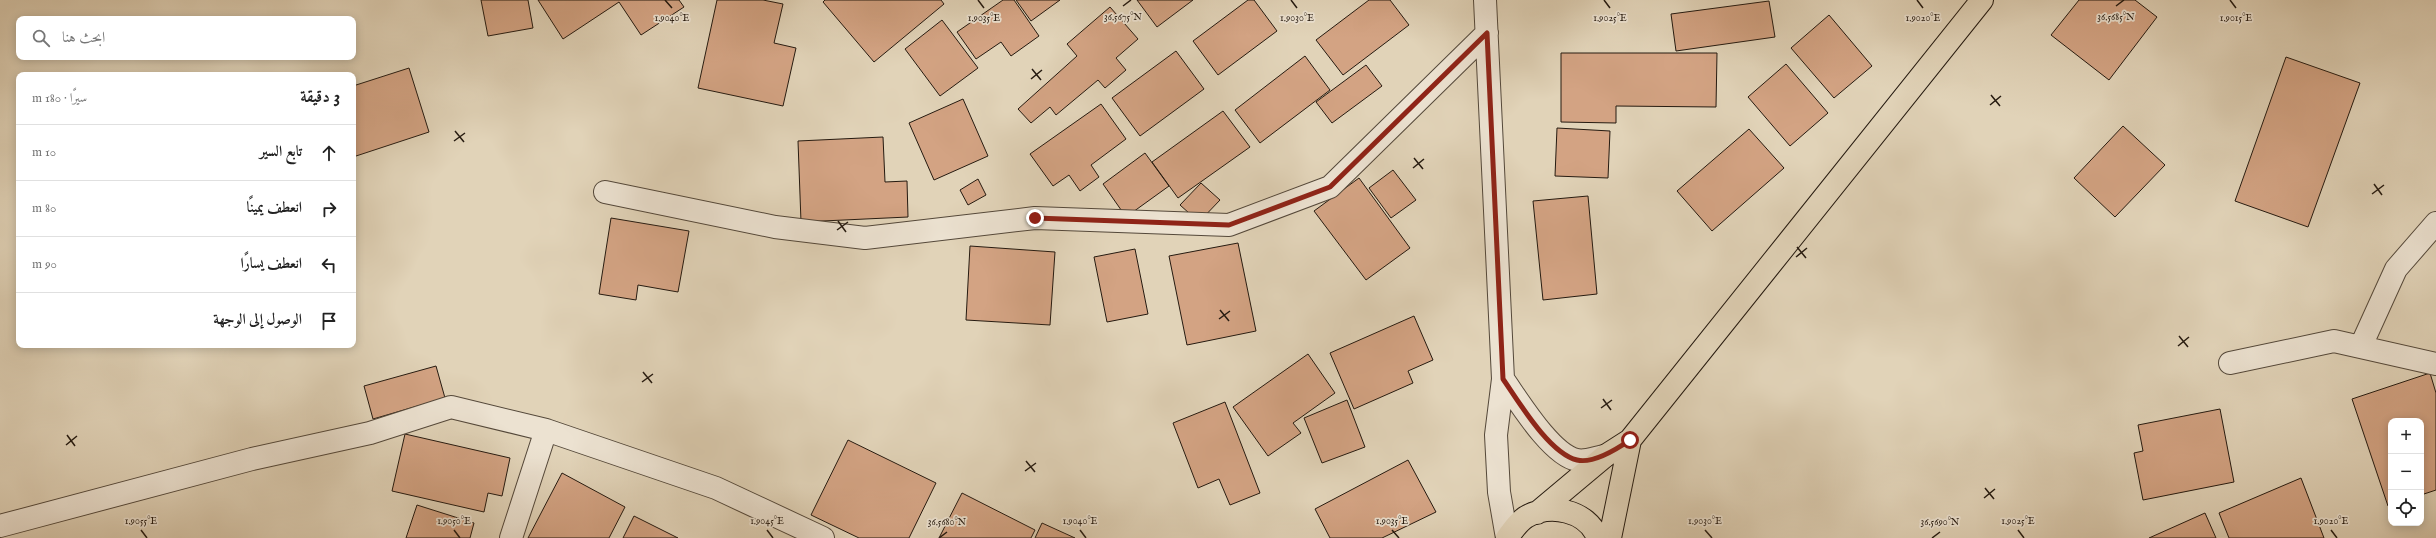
<!DOCTYPE html>
<html lang="ar">
<head>
<meta charset="utf-8">
<style>
	:root { --surface:#fff; --page:#f2f2f2; --text:#222; --muted:#767676; --line:#e0e0e0 }
	body { margin:0; font-family:"IM FELL English",Amiri,serif; background:var(--page); color:var(--text); direction:rtl }
	.controls { position:absolute; right:12px; bottom:12px; display:grid; overflow:hidden; border-radius:8px; box-shadow:0 2px 10px #0003 }
	.controls button { width:36px; height:36px; display:grid; place-items:center; padding:0; border:0; border-bottom:1px solid var(--line); background:var(--surface); color:var(--text); font:20px sans-serif }
	.stop { position:absolute; width:12px; height:12px; margin:-9px; border:3px solid #8f2418; border-radius:50%; background:#fff }
	.stop.end { background:#8f2418; border-color:#fff; box-shadow:0 1px 4px #0008 }
	.list { margin:0; padding:0; list-style:none }
	h2 { display:flex; justify-content:space-between; align-items:center; height:52px; margin:0; padding:0 16px; font-size:17px }
	h2 small { font-size:13px; font-weight:400; color:var(--muted) }
	.list li { display:grid; grid-template-columns:26px 1fr auto; gap:12px; align-items:center; box-sizing:border-box; height:56px; padding:0 16px; border-top:1px solid var(--line) }
	.list b { display:block; font-size:15px; white-space:nowrap }
	.list em { font-size:13px; font-style:normal; color:var(--muted) }
	.icon { flex:none; width:22px; height:22px; fill:none; stroke:currentColor; stroke-width:2; stroke-linecap:round; stroke-linejoin:round }
	.map { position:relative; flex:none; width:2436px; height:538px; overflow:hidden; direction:ltr }
	.search { position:absolute; background:var(--surface); box-shadow:0 2px 10px #0003; left:16px; top:16px; width:340px; height:44px; display:flex; align-items:center; gap:10px; box-sizing:border-box; padding:0 14px; border-radius:8px; color:var(--muted); font-size:15px }
	.panel { position:absolute; background:var(--surface); box-shadow:0 2px 10px #0003; left:16px; top:72px; width:340px; height:276px; border-radius:8px; direction:rtl }
	.map>svg:first-child { display:block }
</style>
</head>
<body>
<div class="map">
<svg width="2436" height="538" viewBox="0 0 2436 538">
	<rect width="100%" height="100%" fill="#e1d3b8"/>
	<filter id="stains"><feTurbulence type="fractalNoise" baseFrequency=".005" numOctaves="4"/><feColorMatrix values="0 0 0 0 .2 0 0 0 0 .09 0 0 0 0 .02 0 0 0 .5 -.17"/></filter>
	<radialGradient id="worn" r=".72"><stop offset=".6" stop-color="#630" stop-opacity="0"/><stop offset="1" stop-color="#630" stop-opacity=".3"/></radialGradient>
	<path fill="#d3a383" stroke="#251a10" d="M 481,0 L 528,0 L 533,28 L 488,36 Z
		M 538,0 L 679,0 L 684,7 L 641,35 L 619,2 L 563,39 Z
		M 717,0 L 763,0 L 783,4 L 774,43 L 796,48 L 783,106 L 698,88 Z
		M 825,0 L 941,0 L 944,4 L 874,62 L 823,2 Z
		M 1003,0 L 1014,0 L 1039,36 L 1011,56 L 1001,42 L 976,59 L 957,32 Z
		M 1016,0 L 1060,0 L 1031,21 Z
		M 1137,0 L 1193,0 L 1157,27 Z
		M 1248,0 L 1254,0 L 1277,31 L 1218,75 L 1193,41 Z
		M 1369,0 L 1390,0 L 1409,25 L 1343,75 L 1316,40 Z
		M 2079,0 L 2135,0 L 2157,17 L 2109,80 L 2051,35 Z
		M 1769,1 L 1775,37 L 1676,51 L 1671,14 Z
		M 1110,7 L 1138,39 L 1116,58 L 1126,70 L 1105,88 L 1098,80 L 1056,115 L 1050,107 L 1031,123 L 1018,109 L 1077,56 L 1067,44 Z
		M 1829,15 L 1872,66 L 1834,98 L 1791,48 Z
		M 942,20 L 978,68 L 940,96 L 905,49 Z
		M 1176,51 L 1204,89 L 1140,136 L 1112,98 Z
		M 1561,53 L 1717,53 L 1716,107 L 1616,106 L 1616,123 L 1561,122 Z
		M 1305,56 L 1330,90 L 1260,143 L 1235,110 Z
		M 2286,57 L 2360,83 L 2308,227 L 2235,201 Z
		M 1786,64 L 1828,113 L 1790,146 L 1748,97 Z
		M 1366,65 L 1382,86 L 1332,123 L 1316,102 Z
		M 409,68 L 429,132 L 353,157 L 353,86 Z
		M 963,99 L 988,156 L 934,180 L 909,123 Z
		M 1101,104 L 1126,139 L 1091,165 L 1099,177 L 1080,191 L 1069,175 L 1053,186 L 1030,154 Z
		M 1223,111 L 1250,147 L 1178,198 L 1152,162 Z
		M 2123,126 L 2165,165 L 2115,217 L 2074,178 Z
		M 1557,128 L 1610,131 L 1608,178 L 1555,176 Z
		M 1749,129 L 1784,168 L 1712,231 L 1677,191 Z
		M 883,137 L 885,182 L 907,181 L 908,217 L 801,222 L 798,141 Z
		M 1145,153 L 1169,186 L 1126,217 L 1103,184 Z
		M 1393,170 L 1416,200 L 1391,218 L 1369,188 Z
		M 1359,178 L 1410,248 L 1366,280 L 1314,211 Z
		M 978,179 L 986,195 L 968,205 L 960,190 Z
		M 1201,183 L 1220,200 L 1199,222 L 1180,205 Z
		M 1588,196 L 1597,294 L 1543,300 L 1533,201 Z
		M 611,218 L 689,231 L 678,292 L 638,285 L 636,300 L 599,294 Z
		M 1238,243 L 1256,331 L 1187,345 L 1169,256 Z
		M 970,246 L 1055,252 L 1050,325 L 966,320 Z
		M 1135,249 L 1148,314 L 1107,322 L 1094,257 Z
		M 1414,316 L 1433,360 L 1408,371 L 1413,383 L 1354,409 L 1330,353 Z
		M 1308,354 L 1335,393 L 1293,423 L 1301,433 L 1268,456 L 1233,407 Z
		M 436,366 L 445,398 L 373,419 L 364,386 Z
		M 2430,373 L 2436,393 L 2436,490 L 2421,495 L 2421,421 L 2391,421 L 2391,505 L 2388,506 L 2352,399 Z
		M 1347,400 L 1365,447 L 1322,463 L 1304,418 Z
		M 1225,402 L 1260,493 L 1230,505 L 1219,479 L 1198,488 L 1173,423 Z
		M 2220,409 L 2234,482 L 2143,500 L 2134,453 L 2143,451 L 2138,425 Z
		M 405,434 L 510,458 L 502,496 L 488,493 L 484,512 L 392,491 Z
		M 848,440 L 936,483 L 909,538 L 859,538 L 811,515 Z
		M 1408,460 L 1436,512 L 1382,538 L 1330,538 L 1315,509 Z
		M 562,473 L 625,507 L 609,538 L 528,538 Z
		M 2301,478 L 2324,538 L 2229,538 L 2219,513 Z
		M 962,493 L 1035,530 L 1031,538 L 939,538 Z
		M 417,505 L 474,523 L 470,538 L 406,538 Z
		M 2205,513 L 2216,538 L 2149,538 Z
		M 634,516 L 678,538 L 623,538 Z
		M 1042,523 L 1075,538 L 1035,538 Z"/>
	<g fill="none" stroke-linecap="round" stroke-linejoin="round">
		<defs>
			<path id="minor" d="M 1485,0 L 1503,379 L 1496,435 L 1499,492 L 1507,538
				M 605,192 L 775,227 L 865,238 L 1035,218 L 1229,225 L 1330,187 L 1487,33
				M 2361,346 L 2396,269 L 2436,223
				M 2230,363 L 2334,341 L 2436,364
				M 1503,379 C 1518,400 1551,455 1577,460 C 1585,462 1597,457 1605,456
				M 0,526 L 252,459 L 370,433 L 451,407 L 546,430
				M 511,538 L 546,430 L 716,488 L 823,538"/>
			<path id="major" d="M 1537,513 L 1605,456 L 1630,440 L 1982,0
				M 1507,538 C 1513,530 1518,522 1526,517 C 1550,503 1587,510 1598,538
				M 1610,538 L 1630,440"/>
		</defs>
		<use href="#minor" stroke="#54483a" stroke-width="24"/>
		<use href="#major" stroke="#251a10" stroke-width="24"/>
		<use href="#minor" stroke="#ece2d1" stroke-width="22"/>
		<use href="#major" stroke="#e1d3b8" stroke-width="22"/>
	</g>
	<g fill="none" stroke-linecap="round" stroke-linejoin="round">
		<path stroke="#8f2418" stroke-width="5" d="M 1035,218 L 1229,225 L 1330,187 L 1487,33 L 1503,379 C 1519,402 1549,453 1577,460 C 1594,464 1617,449 1630,440"/>
	</g>
	<path fill="none" stroke="#251a10" stroke-width="1.5" d="M 665,0 L 672,8M 978,0 L 984,8M 1291,0 L 1297,8M 1604,0 L 1610,8M 1917,0 L 1923,8M 2230,0 L 2236,8M 1123,6 L 1131,0M 2116,6 L 2124,0M 1032,69 L 1041,80M 1031,79 L 1042,70M 1991,95 L 2000,106M 1990,105 L 2001,96M 455,131 L 464,142M 454,141 L 465,133M 1414,158 L 1423,169M 1413,168 L 1424,159M 2374,184 L 2382,195M 2372,194 L 2384,185M 838,221 L 846,232M 837,230 L 848,222M 1797,247 L 1806,258M 1796,257 L 1807,248M 1220,310 L 1229,321M 1219,319 L 1230,311M 2179,336 L 2188,347M 2178,346 L 2189,337M 643,372 L 652,383M 642,382 L 653,374M 1603,399 L 1611,410M 1601,408 L 1612,400M 67,435 L 75,446M 66,445 L 77,436M 1026,461 L 1035,472M 1025,471 L 1036,463M 1985,488 L 1994,499M 1984,498 L 1995,489M 141,530 L 147,538M 454,530 L 460,538M 767,530 L 773,538M 1080,530 L 1086,538M 1392,530 L 1399,538M 1705,530 L 1712,538M 2018,530 L 2024,538M 2331,530 L 2337,538M 939,538 L 947,532M 1932,538 L 1940,532"/>
	<g font-size="10" text-anchor="middle" fill="#251a10" stroke="#ece2d1" stroke-width="3.5" stroke-linejoin="round" paint-order="stroke">
		<text x="1123" y="20">36.5675°N</text>
		<text x="2116" y="20">36.5685°N</text>
		<text x="672" y="21">1.9040°E</text>
		<text x="984" y="21">1.9035°E</text>
		<text x="1610" y="21">1.9025°E</text>
		<text x="1923" y="21">1.9020°E</text>
		<text x="2236" y="21">1.9015°E</text>
		<text x="1297" y="21">1.9030°E</text>
		<text x="141" y="524">1.9055°E</text>
		<text x="454" y="524">1.9050°E</text>
		<text x="767" y="524">1.9045°E</text>
		<text x="1080" y="524">1.9040°E</text>
		<text x="1392" y="524">1.9035°E</text>
		<text x="1705" y="524">1.9030°E</text>
		<text x="2018" y="524">1.9025°E</text>
		<text x="2331" y="524">1.9020°E</text>
		<text x="947" y="525">36.5680°N</text>
		<text x="1940" y="525">36.5690°N</text>
	</g>
	<rect width="100%" height="100%" filter="url(#stains)"/>
	<rect width="100%" height="100%" fill="url(#worn)"/>
</svg>
<div class="controls">
<button>+</button>
<button>−</button>
<button><svg class="icon" aria-label="locate" viewBox="0 0 24 24"><circle cx="12" cy="12" r="6"/><path d="M12 2v4M12 18v4M2 12h4M18 12h4"/></svg></button>
</div>
<div class="stop" style="left:1630px;top:440px"></div>
<div class="stop end" style="left:1035px;top:218px"></div>
<div class="search"><svg class="icon" aria-label="search" viewBox="0 0 24 24"><circle cx="10" cy="10" r="6"/><path d="M15 15l6 6"/></svg>ابحث هنا</div>
<section class="panel">
<h2>3 دقيقة<small>سيرًا · 180 m</small></h2>
<ul class="list">
<li><svg class="icon" aria-label="ahead" viewBox="0 0 24 24"><path d="M12 20V5M6 11l6-6 6 6"/></svg><div><b>تابع السير</b></div><em>10 m</em></li>
<li><svg class="icon" aria-label="right" viewBox="0 0 24 24"><path d="M7 20v-9h11M14 6l5 5-5 5"/></svg><div><b>انعطف يمينًا</b></div><em>80 m</em></li>
<li><svg class="icon" aria-label="left" viewBox="0 0 24 24"><path d="M17 20v-9H6M10 6l-5 5 5 5"/></svg><div><b>انعطف يسارًا</b></div><em>90 m</em></li>
<li><svg class="icon" aria-label="arrive" viewBox="0 0 24 24"><path d="M6 21V4h12l-3 4 3 4H6"/></svg><div><b>الوصول إلى الوجهة</b></div></li>
</ul>
</section>
</div>
</body>
</html>
